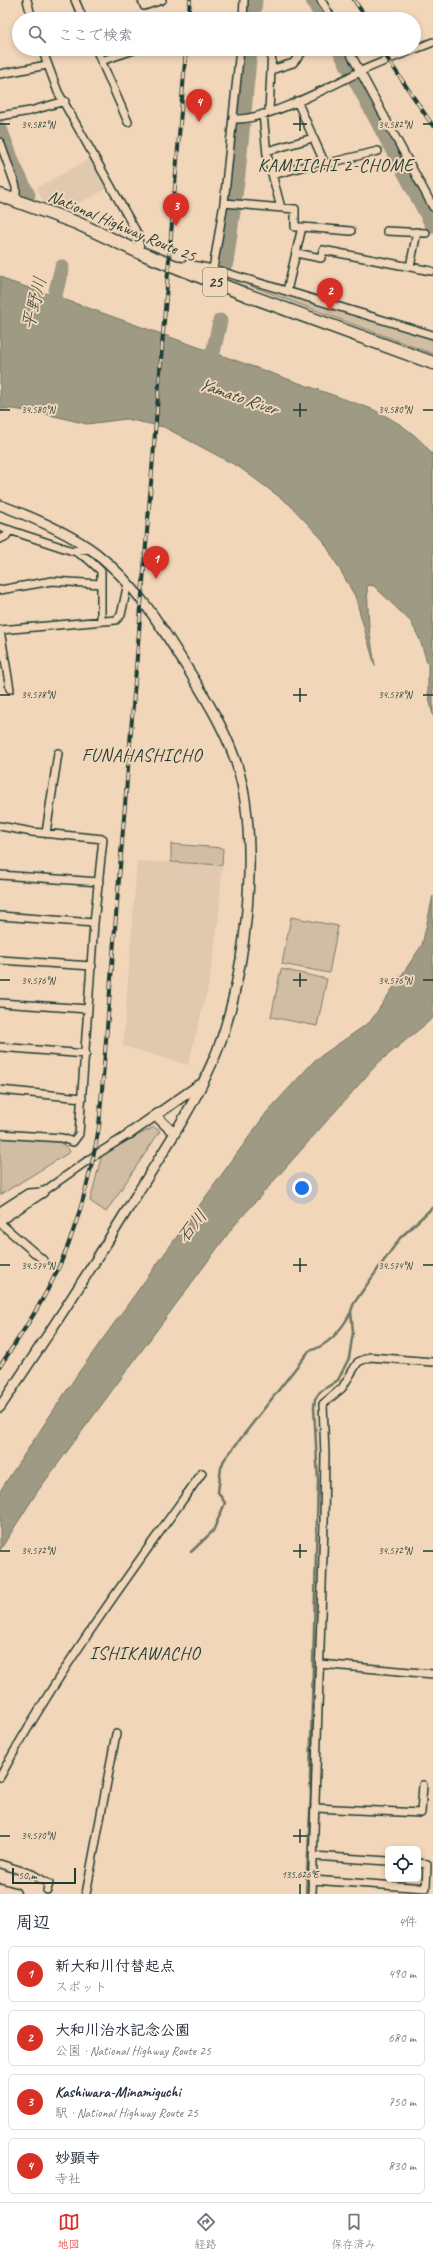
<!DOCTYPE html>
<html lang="ja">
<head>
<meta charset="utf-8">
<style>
	:root { --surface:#fff; --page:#f2f2f3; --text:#1f2937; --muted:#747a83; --line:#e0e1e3; --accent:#d93025 }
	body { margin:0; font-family:Caveat,"Klee One",sans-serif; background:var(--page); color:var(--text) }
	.controls { position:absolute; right:12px; bottom:12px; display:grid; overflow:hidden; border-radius:6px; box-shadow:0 2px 6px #0003 }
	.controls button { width:36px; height:36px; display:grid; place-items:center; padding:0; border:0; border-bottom:1px solid var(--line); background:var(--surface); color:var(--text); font:20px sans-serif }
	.scale { position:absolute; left:12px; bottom:10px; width:64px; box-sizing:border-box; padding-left:4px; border:2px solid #1f3d34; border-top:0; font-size:11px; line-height:14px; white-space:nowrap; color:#1f3d34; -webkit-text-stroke:3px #f2d6b9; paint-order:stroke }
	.you { position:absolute; left:302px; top:1188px; width:14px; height:14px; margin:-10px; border:3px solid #fff; border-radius:50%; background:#1a73e8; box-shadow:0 0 0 6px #1a73e833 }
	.badge { display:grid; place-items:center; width:26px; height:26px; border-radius:50%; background:var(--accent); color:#fff; font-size:13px; font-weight:700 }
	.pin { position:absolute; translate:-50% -33px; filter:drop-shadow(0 1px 2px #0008) }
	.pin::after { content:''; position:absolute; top:21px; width:14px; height:12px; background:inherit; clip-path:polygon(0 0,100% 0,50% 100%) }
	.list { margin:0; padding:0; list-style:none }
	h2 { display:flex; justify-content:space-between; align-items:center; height:52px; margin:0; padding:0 16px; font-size:17px }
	h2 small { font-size:13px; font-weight:400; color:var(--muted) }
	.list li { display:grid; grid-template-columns:26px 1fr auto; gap:12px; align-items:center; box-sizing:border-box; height:56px; margin:0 8px 8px; padding:0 8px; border:1px solid var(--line); border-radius:6px }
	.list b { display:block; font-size:15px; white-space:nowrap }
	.list p { margin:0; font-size:13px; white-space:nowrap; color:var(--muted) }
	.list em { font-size:13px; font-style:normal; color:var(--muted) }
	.icon { flex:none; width:22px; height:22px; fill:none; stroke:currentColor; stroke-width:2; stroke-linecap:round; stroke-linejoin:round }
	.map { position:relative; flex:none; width:433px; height:1894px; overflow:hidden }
	.search { position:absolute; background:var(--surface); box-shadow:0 2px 6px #0003; left:12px; right:12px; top:12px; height:44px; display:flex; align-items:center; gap:10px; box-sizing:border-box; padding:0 14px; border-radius:22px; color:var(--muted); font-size:15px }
	.sheet { height:308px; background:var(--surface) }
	nav { display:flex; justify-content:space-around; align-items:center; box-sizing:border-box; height:56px; border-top:1px solid var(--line); background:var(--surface); font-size:11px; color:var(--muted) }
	nav a { display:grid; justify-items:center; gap:2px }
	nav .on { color:var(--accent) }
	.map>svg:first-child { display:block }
</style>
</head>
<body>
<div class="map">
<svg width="433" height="1894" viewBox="0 0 433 1894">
	<rect width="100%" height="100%" fill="#f2d6b9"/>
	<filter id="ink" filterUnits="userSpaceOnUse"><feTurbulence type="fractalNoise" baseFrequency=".025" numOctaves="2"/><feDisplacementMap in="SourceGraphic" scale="8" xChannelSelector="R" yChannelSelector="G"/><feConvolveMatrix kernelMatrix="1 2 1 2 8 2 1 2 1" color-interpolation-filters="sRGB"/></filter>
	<g filter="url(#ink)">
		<path fill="#e0c9ae" d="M 93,157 L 109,188 L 66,209 L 44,202 L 36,188 Z
			M 137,861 L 222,865 L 219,917 L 209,983 L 188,1065 L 123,1046 Z"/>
		<path fill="#d0bda3" stroke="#787d6c" d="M 213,272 L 433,338 L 433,354 Z
			M 171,844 L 223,848 L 222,865 L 171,862 Z
			M 291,917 L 338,926 L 329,973 L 282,964 Z
			M 281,969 L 327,979 L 317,1026 L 271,1017 Z
			M 154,1127 L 160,1131 L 106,1212 L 90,1201 L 102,1154 Z
			M 0,1137 L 59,1142 L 68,1148 L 70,1152 L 0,1195 Z"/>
		<path fill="#9f9a84" stroke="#6c7564" d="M 0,276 L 8,281 L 63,299 L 372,409 C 398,422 415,432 433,455 L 433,716 L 428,692 L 428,665 L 420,640 L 411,622 L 374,586 L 367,585 L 369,627 L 375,666 L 355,596 L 323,540 L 289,504 L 239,467 L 164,427 L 126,419 L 87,424 L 46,414 L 13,409 L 0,409 Z
			M 433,896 L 433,1018 L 378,1063 L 233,1227 L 37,1492 L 0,1550 L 0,1491 L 79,1372 L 267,1112 L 315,1060 L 370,1022 L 422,945 Z"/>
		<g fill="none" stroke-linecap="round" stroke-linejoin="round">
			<path stroke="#6c7564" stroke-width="2.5" d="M 191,1552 L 213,1531 L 225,1503 L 218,1492 L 221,1468 L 224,1460 L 309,1351 C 328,1346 342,1329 351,1312
				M 306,1894 L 311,1793 L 310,1778 L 318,1481 L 314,1407 L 315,1399 L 320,1392 L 338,1380 L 349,1358 L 353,1332 L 351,1311 L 354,1303 L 400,1238 L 433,1207"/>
			<path stroke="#9f9a84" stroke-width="15" d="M 313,0 L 323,19
				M 253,19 L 255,0
				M 339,49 L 433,226
				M 0,129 L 14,166 L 28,195
				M 226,263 L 238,174 L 250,49
				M 50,315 L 62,267
				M 209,371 L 220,321"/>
			<defs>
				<path id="minor" d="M 27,0 L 32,19
					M 75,0 L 83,19
					M 142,0 L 144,6 L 162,0
					M 321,0 L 332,19
					M 243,19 L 244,0
					M 42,49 L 58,92 L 137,233 L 141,253
					M 96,49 L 128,122
					M 348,49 L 433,207
					M 101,61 L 137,49
					M 271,70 L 293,63 L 305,49
					M 0,74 L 47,65
					M 297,101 L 325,164 L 378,151
					M 269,112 L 272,49
					M 263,114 L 267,155 L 281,208
					M 0,116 L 30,111 L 65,101
					M 234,119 C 266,121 329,87 359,72 C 383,61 408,52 433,42
					M 0,142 L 16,187 L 16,201
					M 267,151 L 313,138
					M 273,175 L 323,161
					M 224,203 L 295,209 L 295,227 L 302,227
					M 387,231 L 426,233
					M 296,253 L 321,258 L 323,250 L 431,271
					M 410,267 L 417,232
					M 180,268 L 187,264 L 213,269 L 433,335
					M 213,269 L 224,203 L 240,49
					M 287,291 L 302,227 L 351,231
					M 0,527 L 73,551 L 89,549
					M 0,539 L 6,536 L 10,530
					M 74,551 L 88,559 L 101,571 L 101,621
					M 0,590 L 52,581 L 101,584
					M 0,630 L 116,620 L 121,615 L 128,583
					M 0,630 L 10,689
					M 0,826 L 32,832 L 103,839 L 94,923 L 79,1134 L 73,1142 L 62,1138 L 0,1134
					M 46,833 L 58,753
					M 0,875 L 99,882
					M 0,916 L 94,923
					M 0,960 L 92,966
					M 0,1003 L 88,1009
					M 0,1047 L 86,1054
					M 0,1090 L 82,1098
					M 0,1211 L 28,1193 L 43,1192 L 94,1156 L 129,1134
					M 0,1223 L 43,1260
					M 320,1664 L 433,1674
					M 0,1777 C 58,1670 131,1572 202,1473
					M 315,1808 L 421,1813 L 423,1785
					M 313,1856 L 388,1861
					M 0,1864 L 32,1874 L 49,1884 L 47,1890
					M 312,1880 L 426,1888 L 427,1864 L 418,1863
					M 86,1894 L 116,1734
					M 312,1894 L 324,1524 L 325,1455 L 323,1404 L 342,1388 L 358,1362 L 370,1357 L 433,1362"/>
				<path id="tertiary" d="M 0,505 C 32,517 68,532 96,553 C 136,584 163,629 189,671 C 208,702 229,736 239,772 C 261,849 245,991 212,1063 C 192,1109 163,1152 137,1194 C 93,1266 47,1337 0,1407
					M 156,1116 L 174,1133
					M 129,1134 L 199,1085
					M 0,1220 L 43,1192"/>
				<path id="primary" d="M 0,1890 L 14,1894"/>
				<path id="trunk" d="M 0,195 L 77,223 L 141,253 L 247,295 L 433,363"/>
			</defs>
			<use href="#minor" stroke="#1f3d34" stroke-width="10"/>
			<use href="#tertiary" stroke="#1f3d34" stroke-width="12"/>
			<use href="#primary" stroke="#1f3d34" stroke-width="15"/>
			<use href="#trunk" stroke="#1f3d34" stroke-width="15"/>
			<use href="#minor" stroke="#f2d6b9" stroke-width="7"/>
			<use href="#tertiary" stroke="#f2d6b9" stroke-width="9"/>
			<use href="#primary" stroke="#f2d6b9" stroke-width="12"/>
			<use href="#trunk" stroke="#f2d6b9" stroke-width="12"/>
			<defs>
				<path id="rail" d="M 354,0 L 367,19
					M 188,19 L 190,0
					M 381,49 L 433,126
					M 0,1366 C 26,1328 52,1288 68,1245 C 83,1206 92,1167 99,1127 L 186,49"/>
			</defs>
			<use href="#rail" stroke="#1f3d34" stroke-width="4"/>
			<use href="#rail" stroke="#f2d6b9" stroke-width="2.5" stroke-dasharray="8" stroke-linecap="butt"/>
		</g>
	</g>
	<path fill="none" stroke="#1f3d34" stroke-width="1.5" d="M 300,117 L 300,131M 0,124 L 10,124M 293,124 L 307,124M 423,124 L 433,124M 300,403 L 300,417M 0,410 L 10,410M 293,410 L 307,410M 423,410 L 433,410M 300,688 L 300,702M 0,695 L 10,695M 293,695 L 307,695M 423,695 L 433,695M 300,973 L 300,987M 0,980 L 10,980M 293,980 L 307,980M 423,980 L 433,980M 300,1258 L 300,1272M 0,1265 L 10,1265M 293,1265 L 307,1265M 423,1265 L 433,1265M 300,1544 L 300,1558M 0,1551 L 10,1551M 293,1551 L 307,1551M 423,1551 L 433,1551M 300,1829 L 300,1843M 0,1836 L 10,1836M 293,1836 L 307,1836M 300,1884 L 300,1894"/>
	<g text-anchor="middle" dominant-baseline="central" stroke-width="4" stroke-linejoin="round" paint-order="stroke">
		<rect fill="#f2d6b9" stroke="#5e6b5c" stroke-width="1" x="203" y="268" width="24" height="28" rx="3"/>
		<g font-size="16" font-weight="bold" fill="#1f3d34">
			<text x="215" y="282">25</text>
		</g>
		<g font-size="17" fill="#1f3d34" stroke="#f2d6b9">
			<text transform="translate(122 226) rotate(23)">National Highway Route 25</text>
		</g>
		<g font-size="18" letter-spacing="1" fill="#1f3d34" stroke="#f2d6b9">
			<text x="336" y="165">KAMIICHI 2-CHOME</text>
			<text x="142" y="755">FUNAHASHICHO</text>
			<text x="145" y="1653">ISHIKAWACHO</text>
		</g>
		<g font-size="18" font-style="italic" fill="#324b40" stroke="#f2d6b9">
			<text transform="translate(34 303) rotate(-76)">平野川</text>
			<text transform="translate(238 396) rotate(19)">Yamato River</text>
			<text transform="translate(192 1226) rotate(-50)">石川</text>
		</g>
	</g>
	<g font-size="10" text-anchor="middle" fill="#1f3d34" stroke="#f2d6b9" stroke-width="4" stroke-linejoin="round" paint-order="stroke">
		<text x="38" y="128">34.582°N</text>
		<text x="395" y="128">34.582°N</text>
		<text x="38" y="413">34.580°N</text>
		<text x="395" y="413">34.580°N</text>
		<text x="38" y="698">34.578°N</text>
		<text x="395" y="698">34.578°N</text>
		<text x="38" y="984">34.576°N</text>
		<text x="395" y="984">34.576°N</text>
		<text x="38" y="1269">34.574°N</text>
		<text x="395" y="1269">34.574°N</text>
		<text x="38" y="1554">34.572°N</text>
		<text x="395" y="1554">34.572°N</text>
		<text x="38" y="1839">34.570°N</text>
		<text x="300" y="1878">135.626°E</text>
	</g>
</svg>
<div class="controls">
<button><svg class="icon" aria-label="locate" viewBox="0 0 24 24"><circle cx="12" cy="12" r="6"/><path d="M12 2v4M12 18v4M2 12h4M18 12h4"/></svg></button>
</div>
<div class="scale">50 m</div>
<div class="you"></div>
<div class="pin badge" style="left:156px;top:579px">1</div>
<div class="pin badge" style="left:330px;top:311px">2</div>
<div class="pin badge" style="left:176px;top:226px">3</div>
<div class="pin badge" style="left:199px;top:122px">4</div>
<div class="search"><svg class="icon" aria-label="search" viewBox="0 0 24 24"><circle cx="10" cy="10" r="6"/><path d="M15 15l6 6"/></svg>ここで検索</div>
</div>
<section class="sheet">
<h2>周辺<small>4件</small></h2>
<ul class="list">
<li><span class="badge">1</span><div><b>新大和川付替起点</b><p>スポット</p></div><em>490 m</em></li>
<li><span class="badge">2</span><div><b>大和川治水記念公園</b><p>公園 · National Highway Route 25</p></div><em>680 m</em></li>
<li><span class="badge">3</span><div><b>Kashiwara-Minamiguchi</b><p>駅 · National Highway Route 25</p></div><em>750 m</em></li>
<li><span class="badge">4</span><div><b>妙顕寺</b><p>寺社</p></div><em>830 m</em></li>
</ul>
</section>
<nav>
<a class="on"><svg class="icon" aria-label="map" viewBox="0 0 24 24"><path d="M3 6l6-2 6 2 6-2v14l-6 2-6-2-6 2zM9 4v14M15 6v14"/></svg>地図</a>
<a><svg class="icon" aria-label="directions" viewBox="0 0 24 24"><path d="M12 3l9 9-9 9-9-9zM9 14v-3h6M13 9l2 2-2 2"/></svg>経路</a>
<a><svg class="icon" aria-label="saved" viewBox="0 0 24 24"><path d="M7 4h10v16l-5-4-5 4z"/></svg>保存済み</a>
</nav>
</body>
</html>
